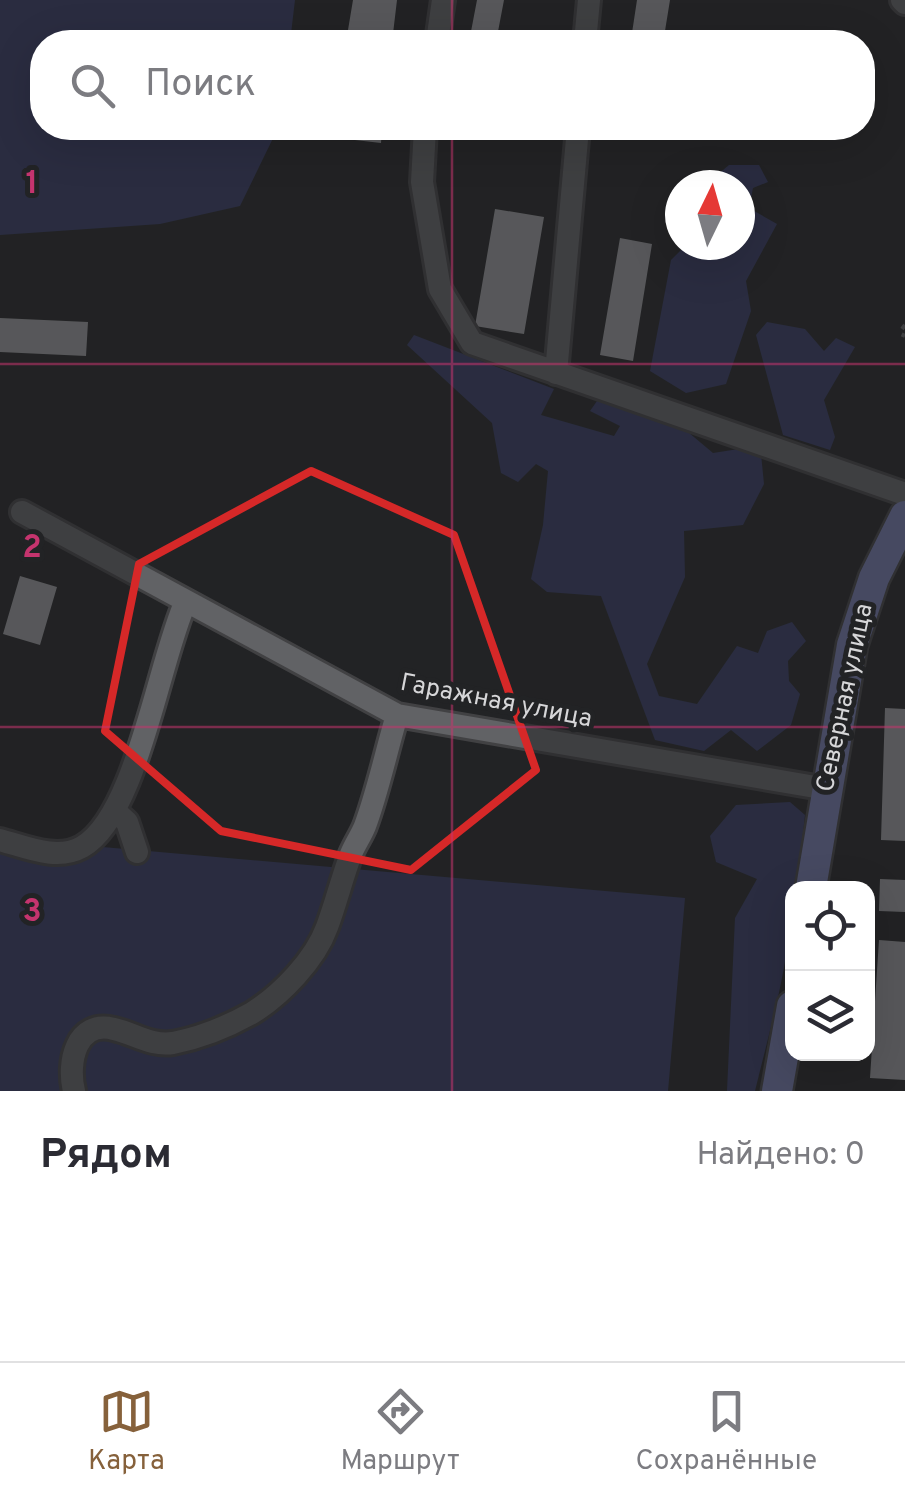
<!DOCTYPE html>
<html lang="ru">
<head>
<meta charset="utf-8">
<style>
	:root { --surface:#fff; --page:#f7f7f7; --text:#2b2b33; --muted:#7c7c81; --line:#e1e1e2; --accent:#86613b }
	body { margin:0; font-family:Overpass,sans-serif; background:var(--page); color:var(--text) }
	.controls { position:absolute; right:30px; bottom:30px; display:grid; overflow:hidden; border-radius:20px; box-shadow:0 10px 40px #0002 }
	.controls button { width:90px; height:90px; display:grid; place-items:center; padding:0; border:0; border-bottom:2px solid var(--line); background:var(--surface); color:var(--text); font:50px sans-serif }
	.compass { position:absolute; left:665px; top:170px; width:90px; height:90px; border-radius:50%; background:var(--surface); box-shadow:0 10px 40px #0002; rotate:5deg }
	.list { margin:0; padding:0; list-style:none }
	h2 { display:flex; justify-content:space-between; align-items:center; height:130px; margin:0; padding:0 40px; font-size:42px }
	h2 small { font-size:32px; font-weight:400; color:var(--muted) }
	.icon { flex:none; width:55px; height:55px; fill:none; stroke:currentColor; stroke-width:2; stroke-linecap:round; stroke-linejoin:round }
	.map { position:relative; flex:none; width:905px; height:1091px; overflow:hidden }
	.search { position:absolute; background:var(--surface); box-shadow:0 10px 40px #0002; left:30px; right:30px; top:30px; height:110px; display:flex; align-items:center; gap:25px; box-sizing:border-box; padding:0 35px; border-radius:40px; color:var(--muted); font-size:38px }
	.sheet { height:270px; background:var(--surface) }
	nav { display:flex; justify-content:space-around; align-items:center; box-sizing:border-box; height:140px; border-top:2px solid var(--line); background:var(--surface); font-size:28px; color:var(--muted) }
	nav a { display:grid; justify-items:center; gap:5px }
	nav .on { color:var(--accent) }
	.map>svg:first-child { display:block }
</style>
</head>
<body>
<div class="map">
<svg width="905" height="1091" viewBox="0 0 905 1091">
	<rect width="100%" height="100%" fill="#222325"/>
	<path fill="#333962" d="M 0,0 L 295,0 L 290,42 L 42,42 L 42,128 L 278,128 L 240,206 L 160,224 L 0,235 Z
		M 729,165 L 759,165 L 768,182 L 753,188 L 749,208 L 777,224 L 746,281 L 751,311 L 726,384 L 686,393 L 650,371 L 671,260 L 686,245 L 740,245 L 740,185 L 705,185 Z
		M 767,322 L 805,329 L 824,351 L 836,338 L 855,347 L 824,400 L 835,437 L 830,450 L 783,435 L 756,335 Z
		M 414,335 L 554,389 L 541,415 L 614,436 L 620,426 L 590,411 L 597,401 L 682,427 L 713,453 L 745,448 L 761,454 L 764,484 L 743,525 L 684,531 L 685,577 L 647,664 L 659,696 L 697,704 L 737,646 L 758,653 L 767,631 L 792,622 L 806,641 L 788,661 L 789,681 L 800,694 L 791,725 L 757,751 L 731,730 L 704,751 L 655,740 L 601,596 L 547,592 L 531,579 L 543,525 L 548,471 L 536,464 L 518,482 L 501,473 L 492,423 L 407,345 Z
		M 790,802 L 805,815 L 797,888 L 792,888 C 792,957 771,1024 755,1091 L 727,1091 L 735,918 L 757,879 L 716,862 L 710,836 L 736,805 Z
		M 0,838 L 685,898 L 668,1091 L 0,1091 Z"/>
	<path fill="#97989b" d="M 353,0 L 397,0 L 392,42 L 346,42 Z
		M 477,0 L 504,0 L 496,42 L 469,42 Z
		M 637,0 L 670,0 L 664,37 L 673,42 L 643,42 L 644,34 L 632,33 Z
		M 330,128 L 382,128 L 381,143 L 329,137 Z
		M 495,209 L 544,217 L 524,334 L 475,326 Z
		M 620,238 L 652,244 L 633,361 L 600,355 Z
		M 0,318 L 88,322 L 86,356 L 0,352 Z
		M 20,576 L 57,587 L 40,645 L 3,634 Z
		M 885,708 L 905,709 L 905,841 L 881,840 Z
		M 880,879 L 905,880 L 905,912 L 879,911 Z
		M 879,940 L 905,942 L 905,1080 L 870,1078 Z"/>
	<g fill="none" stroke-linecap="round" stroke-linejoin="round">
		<defs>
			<path id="minor" d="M 902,0 L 905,3
				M 437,42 L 443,0
				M 585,42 L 589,0
				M 425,128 L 422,182 L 440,289 L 472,343 L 905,494
				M 556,373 L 578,128
				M 22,512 L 397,715 L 827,789
				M 115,811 L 127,822 L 137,852
				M 0,840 C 26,847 57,861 82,847 C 137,816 159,659 186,601
				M 74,1091 C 67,1063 76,1019 114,1029 C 136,1034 150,1046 173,1043 C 199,1038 229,1026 252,1013 C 281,995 315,960 327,927 C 336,903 342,878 351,854 C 355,844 361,836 365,826 C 378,791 386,752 397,715"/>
			<path id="major" d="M 811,888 L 852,645 L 874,578 L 905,516
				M 777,1091 L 792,1006"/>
		</defs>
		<use href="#minor" stroke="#414143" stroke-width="28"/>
		<use href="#major" stroke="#414143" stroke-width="35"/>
		<path stroke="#616264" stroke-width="4" stroke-dasharray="5 8" stroke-linecap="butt" d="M 905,325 L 899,333 L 905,336"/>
		<use href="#minor" stroke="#616265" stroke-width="22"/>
		<use href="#major" stroke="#7178ab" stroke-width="30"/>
	</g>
	<path d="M0 0H905V1091H0ZM 311,471 L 454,535 L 536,770 L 411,870 L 221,831 L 105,731 L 139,564 Z" fill="#222325" fill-opacity=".55" fill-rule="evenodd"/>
	<path fill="none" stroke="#d62828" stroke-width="8" stroke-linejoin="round" d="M 311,471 L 454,535 L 536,770 L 411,870 L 221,831 L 105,731 L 139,564 Z"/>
	<path fill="none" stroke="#c5346e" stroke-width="2.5" stroke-opacity="0.55" d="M 452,0 L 452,42M 452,128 L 452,1091M 0,364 L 905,364M 0,727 L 905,727"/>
	<g text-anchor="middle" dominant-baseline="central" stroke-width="10" stroke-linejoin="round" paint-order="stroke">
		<g font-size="25" fill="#d6d6d8" stroke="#222325">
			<text transform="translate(846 698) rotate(-78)">Северная улица</text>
			<text transform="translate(496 702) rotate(11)">Гаражная улица</text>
		</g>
	</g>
	<g font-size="32" text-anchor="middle" font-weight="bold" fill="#c5346e" stroke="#222325" stroke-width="10" stroke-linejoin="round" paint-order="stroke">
		<text x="32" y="193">1</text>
		<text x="32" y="557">2</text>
		<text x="32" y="921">3</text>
	</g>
</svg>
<div class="controls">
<button><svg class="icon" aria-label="locate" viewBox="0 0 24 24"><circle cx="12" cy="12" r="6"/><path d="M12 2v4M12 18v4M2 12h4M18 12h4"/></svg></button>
<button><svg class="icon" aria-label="layers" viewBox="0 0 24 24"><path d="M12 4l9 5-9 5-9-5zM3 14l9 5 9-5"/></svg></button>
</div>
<svg class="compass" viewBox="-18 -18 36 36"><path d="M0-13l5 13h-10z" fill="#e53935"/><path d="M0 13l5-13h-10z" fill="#7c7c81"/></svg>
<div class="search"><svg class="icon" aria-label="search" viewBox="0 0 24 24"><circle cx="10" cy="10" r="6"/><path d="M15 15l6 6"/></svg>Поиск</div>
</div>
<section class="sheet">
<h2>Рядом<small>Найдено: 0</small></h2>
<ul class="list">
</ul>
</section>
<nav>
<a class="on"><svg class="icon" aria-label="map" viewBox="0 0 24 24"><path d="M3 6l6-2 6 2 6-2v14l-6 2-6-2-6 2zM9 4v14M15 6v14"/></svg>Карта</a>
<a><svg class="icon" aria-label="directions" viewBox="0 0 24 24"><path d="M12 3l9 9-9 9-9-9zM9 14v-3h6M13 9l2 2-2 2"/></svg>Маршрут</a>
<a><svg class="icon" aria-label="saved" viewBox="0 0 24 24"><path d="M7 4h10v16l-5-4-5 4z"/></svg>Сохранённые</a>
</nav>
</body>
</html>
